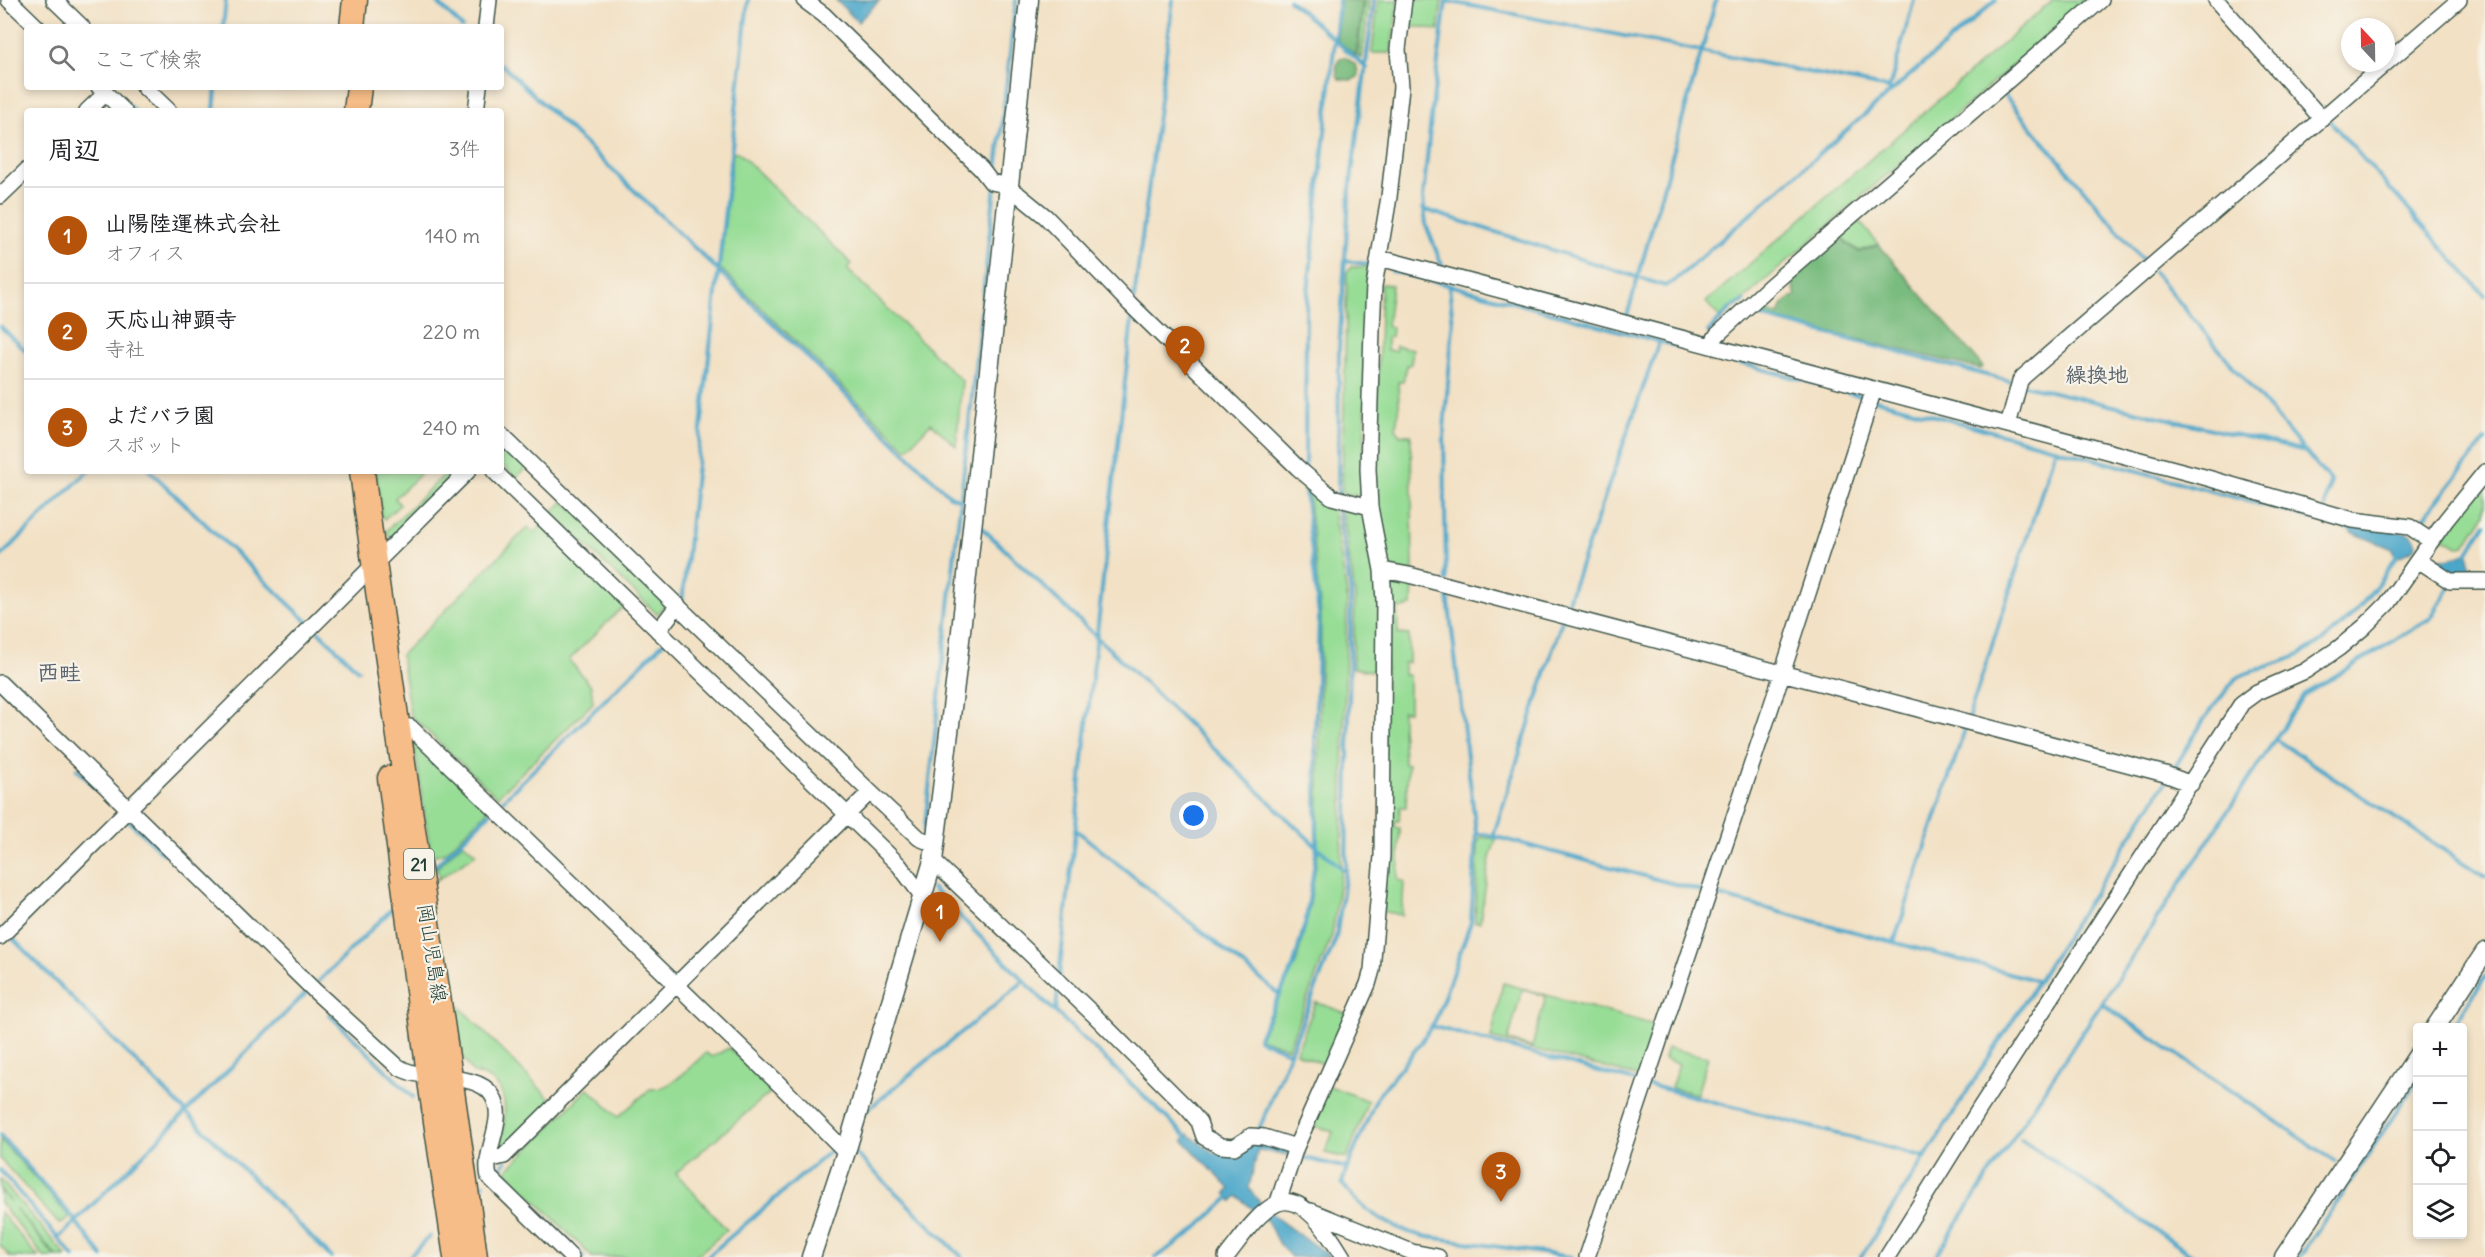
<!DOCTYPE html>
<html lang="ja">
<head>
<meta charset="utf-8">
<style>
	:root { --surface:#fff; --page:#f2f2f2; --text:#202124; --muted:#757577; --line:#e0e0e0; --accent:#b45309 }
	body { margin:0; font-family:Delius,"Klee One",sans-serif; background:var(--page); color:var(--text) }
	.controls { position:absolute; right:18px; bottom:18px; display:grid; overflow:hidden; border-radius:6px; box-shadow:0 3px 9px #0003 }
	.controls button { width:54px; height:54px; display:grid; place-items:center; padding:0; border:0; border-bottom:2px solid var(--line); background:var(--surface); color:var(--text); font:30px sans-serif }
	.compass { position:absolute; left:2341px; top:18px; width:54px; height:54px; border-radius:50%; background:var(--surface); box-shadow:0 3px 9px #0003; rotate:338deg }
	.you { position:absolute; left:1194px; top:816px; width:21px; height:21px; margin:-15px; border:4px solid #fff; border-radius:50%; background:#1a73e8; box-shadow:0 0 0 9px #1a73e833 }
	.badge { display:grid; place-items:center; width:39px; height:39px; border-radius:50%; background:var(--accent); color:#fff; font-size:20px; font-weight:700 }
	.pin { position:absolute; translate:-50% -50px; filter:drop-shadow(0 2px 3px #0008) }
	.pin::after { content:''; position:absolute; top:32px; width:21px; height:18px; background:inherit; clip-path:polygon(0 0,100% 0,50% 100%) }
	.list { margin:0; padding:0; list-style:none }
	h2 { display:flex; justify-content:space-between; align-items:center; height:78px; margin:0; padding:0 24px; font-size:26px }
	h2 small { font-size:20px; font-weight:400; color:var(--muted) }
	.list li { display:grid; grid-template-columns:39px 1fr auto; gap:18px; align-items:center; box-sizing:border-box; height:96px; padding:0 24px; border-top:2px solid var(--line) }
	.list b { display:block; font-size:22px; white-space:nowrap }
	.list p { margin:0; font-size:20px; white-space:nowrap; color:var(--muted) }
	.list em { font-size:20px; font-style:normal; color:var(--muted) }
	.icon { flex:none; width:33px; height:33px; fill:none; stroke:currentColor; stroke-width:2; stroke-linecap:round; stroke-linejoin:round }
	.map { position:relative; flex:none; width:2485px; height:1257px; overflow:hidden }
	.search { position:absolute; background:var(--surface); box-shadow:0 3px 9px #0003; left:24px; top:24px; width:480px; height:66px; display:flex; align-items:center; gap:15px; box-sizing:border-box; padding:0 21px; border-radius:6px; color:var(--muted); font-size:22px }
	.panel { position:absolute; background:var(--surface); box-shadow:0 3px 9px #0003; left:24px; top:108px; width:480px; height:366px; border-radius:6px }
	.map>svg:first-child { display:block }
</style>
</head>
<body>
<div class="map">
<svg width="2485" height="1257" viewBox="0 0 2485 1257">
	<rect width="100%" height="100%" fill="#f7f3e8"/>
	<filter id="ink" filterUnits="userSpaceOnUse"><feTurbulence type="fractalNoise" baseFrequency=".0167" numOctaves="2"/><feDisplacementMap in="SourceGraphic" scale="12" xChannelSelector="R" yChannelSelector="G"/><feConvolveMatrix kernelMatrix="1 2 1 2 8 2 1 2 1" color-interpolation-filters="sRGB"/></filter>
	<filter id="wash" filterUnits="userSpaceOnUse"><feTurbulence type="fractalNoise" baseFrequency=".008" numOctaves="4" result="noise"/><feDisplacementMap in="SourceGraphic" scale="24" xChannelSelector="R" yChannelSelector="G"/><feGaussianBlur stdDeviation="1.35" result="paint"/><feColorMatrix in="noise" values="0 0 0 0 0 0 0 0 0 0 0 0 0 0 0 0 0 1.4 0 .05"/><feComposite in="paint" operator="in"/></filter>
	<g filter="url(#wash)">
		<rect width="100%" height="100%" fill="#f2e1c5"/>
		<path fill="#97dd96" stroke="#5b8d65" stroke-width="1.5" fill-rule="evenodd" d="M 1364,0 L 1369,0 L 1362,58 L 1358,56 Z
			M 1378,0 L 1398,0 L 1391,53 L 1372,53 Z
			M 1411,0 L 1442,0 L 1438,31 L 1424,27 L 1408,27 Z
			M 2053,0 L 2088,0 L 1745,298 L 1719,317 L 1706,302 Z
			M 733,152 L 738,152 L 852,264 L 847,269 L 962,381 L 956,446 L 931,423 L 907,449 L 720,268 Z
			M 1855,217 L 1879,244 L 1860,251 C 1850,247 1846,239 1836,234 Z
			M 1351,267 L 1371,267 L 1362,497 L 1342,493 L 1347,272 Z
			M 1381,284 L 1392,285 L 1387,326 L 1392,327 L 1391,337 L 1387,337 L 1387,350 L 1395,351 L 1396,346 L 1413,349 L 1411,364 L 1407,365 L 1403,382 L 1398,382 L 1399,405 L 1396,429 L 1400,435 L 1411,435 L 1413,572 L 1385,567 L 1375,501 L 1375,471 Z
			M 504,443 L 528,466 L 516,478 L 501,464 L 501,446 Z
			M 376,471 L 424,471 L 395,498 L 400,505 L 384,519 L 381,516 Z
			M 448,471 L 458,473 L 391,538 L 385,532 Z
			M 1307,481 L 1332,504 L 1347,594 L 1341,872 L 1332,935 L 1288,1048 L 1260,1038 L 1297,961 L 1309,910 L 1318,852 L 1321,616 Z
			M 2485,481 L 2485,514 L 2465,545 L 2459,546 L 2442,538 Z
			M 564,501 L 667,603 L 657,614 L 552,513 Z
			M 1342,507 L 1367,515 L 1379,596 L 1378,672 L 1353,668 L 1355,595 Z
			M 544,523 L 625,605 L 569,660 L 591,686 L 593,703 L 497,797 L 410,715 L 401,655 L 528,527 L 534,533 Z
			M 1388,575 L 1413,579 L 1412,606 L 1397,609 L 1398,634 L 1409,635 L 1409,663 L 1404,663 L 1404,675 L 1409,675 L 1409,711 L 1402,711 C 1401,729 1404,746 1404,764 L 1408,764 L 1406,807 L 1400,807 L 1399,821 L 1395,821 L 1395,827 L 1400,828 L 1398,880 L 1404,882 L 1402,915 L 1380,911 Z
			M 420,739 L 490,808 L 446,852 L 431,856 L 414,743 Z
			M 1482,837 L 1496,839 L 1490,858 L 1480,922 L 1475,922 L 1478,845 L 1478,839 Z
			M 463,842 L 476,854 L 434,882 L 440,876 L 436,869 Z
			M 1503,983 L 1662,1027 L 1645,1078 L 1491,1038 ZM 1522,990 L 1546,996 L 1532,1047 L 1508,1041 Z
			M 454,1001 L 553,1102 L 504,1150 L 500,1145 C 506,1115 513,1080 473,1073 L 461,1055 Z
			M 1316,1002 L 1348,1014 L 1325,1065 L 1296,1053 Z
			M 729,1048 L 772,1091 L 676,1173 L 727,1230 L 695,1257 L 592,1257 L 506,1171 L 588,1088 L 618,1117 L 650,1089 C 671,1091 691,1065 706,1053 L 712,1057 Z
			M 1667,1048 L 1708,1057 L 1697,1094 L 1671,1088 L 1679,1064 L 1664,1059 Z
			M 1327,1085 L 1368,1101 L 1347,1158 L 1325,1153 L 1333,1132 L 1311,1125 Z
			M 0,1139 L 68,1215 L 69,1218 L 59,1224 L 0,1159 Z
			M 0,1179 L 67,1257 L 57,1257 L 15,1208 L 55,1257 L 44,1257 L 0,1203 L 0,1191 L 11,1202 L 0,1189 Z
			M 0,1212 L 2,1214 L 38,1257 L 10,1257 L 0,1245 Z"/>
		<path fill="#79bc7f" stroke="#4c7c5a" stroke-width="1.5" d="M 1340,0 L 1363,0 L 1356,55 L 1339,42 L 1337,38 Z
			M 1345,57 C 1354,63 1359,65 1358,77 L 1351,80 L 1339,79 C 1335,72 1336,65 1340,58 Z
			M 1836,235 C 1846,240 1850,248 1860,252 L 1879,245 L 1983,367 L 1981,369 L 1753,314 L 1750,311 L 1766,300 L 1762,309 L 1779,315 L 1783,304 L 1796,295 L 1793,286 L 1793,270 Z"/>
		<path fill="#4ca7ca" stroke="#36727f" stroke-width="1.5" d="M 836,0 L 880,0 L 858,22 Z
			M 2352,527 L 2406,532 L 2413,536 L 2416,545 L 2414,549 L 2399,557 L 2394,554 L 2393,549 L 2351,532 Z
			M 2466,553 L 2469,554 L 2469,565 L 2485,569 L 2485,576 L 2453,576 L 2433,562 L 2435,558 L 2448,559 Z
			M 1188,1134 L 1214,1153 L 1238,1152 L 1246,1143 L 1266,1143 L 1291,1150 L 1289,1155 L 1258,1150 L 1249,1187 C 1264,1215 1306,1238 1331,1257 L 1291,1257 L 1277,1241 L 1268,1222 L 1237,1196 L 1232,1201 L 1226,1193 L 1230,1189 L 1183,1140 Z"/>
		<g fill="none" stroke-linecap="round" stroke-linejoin="round">
			<path stroke="#4ca7ca" stroke-width="4" d="M 435,0 L 462,27
				M 1289,0 L 1367,68
				M 1446,1 L 1889,88
				M 40,19 L 48,27
				M 223,27 L 226,0
				M 501,64 L 721,273 L 950,496 L 961,500
				M 1889,89 L 1914,0
				M 2001,91 L 2147,265
				M 127,104 L 134,111
				M 214,111 L 216,87
				M 2328,119 L 2485,296
				M 984,163 L 998,172
				M 996,179 L 1016,0
				M 1423,209 L 1665,286 L 1674,281 L 1996,0
				M 1345,261 L 1369,264
				M 1443,268 L 1426,225 L 1423,198 L 1432,108 L 1446,1
				M 1392,271 L 1449,285 L 1453,325 L 1444,429 L 1446,581
				M 2153,271 L 2330,481 L 2325,507
				M 1449,285 L 1866,397
				M 1134,299 L 1173,0
				M 1748,313 L 2017,383
				M 1626,320 L 1716,0
				M 0,326 L 27,352
				M 1708,332 L 1731,308 L 1744,301
				M 2024,385 L 2305,451
				M 1873,399 L 2355,530
				M 1305,467 L 1306,310 L 1339,0
				M 150,471 L 310,624
				M 1338,495 L 1339,348 L 1349,197 L 1374,0
				M 980,526 L 1317,847 L 1346,872
				M 2417,527 L 2485,440
				M 0,557 L 88,471
				M 2465,557 L 2485,524
				M 682,602 L 748,0
				M 1564,613 L 1659,342
				M 316,629 L 358,670
				M 1968,719 L 2056,448
				M 2275,739 L 2485,877
				M 77,769 L 121,812
				M 2172,772 L 2205,718 L 2235,679 L 2242,675 C 2261,668 2281,663 2299,655 C 2341,634 2375,592 2399,552
				M 496,807 L 664,642
				M 126,818 L 164,854
				M 1076,830 L 1280,995
				M 1476,834 L 1485,834 L 1705,892
				M 924,835 L 995,186
				M 1493,837 L 1562,620
				M 918,858 L 922,842
				M 432,869 L 491,812
				M 932,888 L 1042,999 L 1188,1138
				M 1712,894 L 2039,981
				M 9,935 L 331,1257
				M 1894,942 L 1966,726
				M 1059,976 L 1132,318
				M 318,982 L 394,907
				M 2101,1003 L 2335,1161
				M 1056,1012 L 1058,986
				M 329,1014 L 413,1097
				M 1431,1026 L 1642,1083
				M 2452,1028 L 2485,977
				M 1290,1053 L 1258,1039 L 1293,967 L 1306,920 L 1317,847 L 1315,740 L 1319,616 L 1304,482
				M 1649,1085 L 1926,1157
				M 866,1111 L 1024,981
				M 1258,1132 L 1336,938 L 1346,872 L 1351,592 L 1337,502
				M 0,1135 L 70,1214 L 103,1257
				M 839,1139 L 847,1121
				M 2021,1139 L 2195,1257
				M 854,1152 L 962,1257
				M 1296,1156 L 1347,1168 L 1342,1183 C 1360,1210 1391,1228 1422,1236 L 1572,1257
				M 1347,1168 L 1377,1097 L 1420,1044 L 1436,1019 L 1471,922 L 1476,832 L 1447,589
				M 0,1170 L 74,1257
				M 497,1172 L 583,1257
				M 498,1172 L 506,1161
				M 482,1185 L 484,1184
				M 59,1238 L 308,991
				M 409,1257 L 430,1236
				M 707,1257 L 836,1146
				M 1156,1257 L 1190,1234 L 1232,1195
				M 1861,1257 L 2168,778
				M 1935,1257 L 2304,695 L 2431,618 L 2451,585
				M 2300,1257 L 2418,1079"/>
		</g>
	</g>
	<g filter="url(#ink)">
		<g fill="none" stroke-linecap="round" stroke-linejoin="round">
			<defs>
				<path id="minor" d="M 9,0 L 37,27
					M 54,0 L 82,27
					M 804,0 L 824,15 L 981,169 L 991,182 L 1001,184 L 1019,195 L 1046,217 L 1130,304 L 1298,468 L 1332,497 L 1370,507
					M 2216,0 L 2322,119
					M 486,27 L 489,0
					M 99,87 L 124,111
					M 144,87 L 169,111
					M 87,111 L 106,93
					M 476,111 L 479,87
					M 0,196 L 27,170
					M 1380,258 L 2204,477 L 2353,520 L 2410,527 L 2431,541
					M 1711,345 L 1717,335 L 1769,287 L 2101,0
					M 2008,425 L 2020,381 L 2023,377 L 2459,0
					M 501,435 L 870,792 L 919,838 L 936,845
					M 494,471 L 899,865 L 923,897
					M 2418,560 L 2450,581 L 2485,581
					M 1382,570 L 1409,575 L 2165,774 L 2191,784
					M 658,631 L 678,605
					M 0,683 L 316,992 L 396,1065 C 418,1084 475,1069 492,1095 C 508,1120 482,1150 489,1177 L 571,1257
					M 398,726 L 410,727 L 780,1085 L 846,1152
					M 933,861 L 1092,1013 L 1188,1109 L 1199,1122 L 1204,1137 L 1221,1146 L 1234,1147 L 1251,1136 L 1264,1137 L 1296,1147
					M 0,937 L 468,471
					M 488,1160 L 504,1156 L 870,792
					M 1278,1202 L 1296,1147 L 1368,984 L 1372,970 L 1382,856 L 1384,601 L 1382,570 L 1370,507 L 1368,469 L 1372,329 L 1374,286 L 1389,197 L 1401,87 L 1398,49 L 1404,0
					M 1311,1211 L 1412,1252 L 1438,1257
					M 1226,1257 C 1240,1240 1256,1214 1276,1204 C 1303,1190 1332,1239 1343,1257
					M 1587,1257 L 1779,683 L 1874,389
					M 1887,1257 L 1980,1108 L 2242,703 L 2257,692 L 2305,671 L 2339,648 L 2364,627 L 2387,604 L 2446,520 L 2485,472"/>
				<path id="tertiary" d="M 2435,1028 L 2485,952
					M 811,1257 L 846,1152 L 933,861 L 957,668 L 1029,0
					M 2284,1257 L 2418,1055"/>
				<path id="primary" d="M 352,27 L 355,0
					M 356,111 L 359,87
					M 362,471 C 395,734 441,994 475,1257
					M 390,778 L 429,1074 L 456,1257"/>
			</defs>
			<use href="#minor" stroke="#3f564a" stroke-width="18"/>
			<use href="#tertiary" stroke="#3f564a" stroke-width="21"/>
			<use href="#primary" stroke="#3f564a" stroke-width="27"/>
			<use href="#minor" stroke="#fff" stroke-width="15"/>
			<use href="#tertiary" stroke="#fff" stroke-width="18"/>
			<use href="#primary" stroke="#f7bd88" stroke-width="24"/>
		</g>
	</g>
	<g text-anchor="middle" dominant-baseline="central" stroke-width="4.5" stroke-linejoin="round" paint-order="stroke">
		<rect fill="#f7f3e8" stroke="#60746a" stroke-width="1.5" x="404" y="849" width="30" height="30" rx="4.5"/>
		<g font-size="18" font-weight="bold" fill="#1f3d34">
			<text x="419" y="864">21</text>
		</g>
		<g font-size="20" fill="#1f3d34" stroke="#f7f3e8">
			<text transform="translate(433 953) rotate(81)">岡山児島線</text>
		</g>
		<g font-size="21" font-weight="bold" fill="#59626d" stroke="#f7f3e8">
			<text x="2097" y="374">繰換地</text>
		</g>
		<g font-size="22" font-weight="bold" fill="#59626d" stroke="#f7f3e8">
			<text x="59" y="672">西畦</text>
		</g>
	</g>
</svg>
<div class="controls">
<button>+</button>
<button>−</button>
<button><svg class="icon" aria-label="locate" viewBox="0 0 24 24"><circle cx="12" cy="12" r="6"/><path d="M12 2v4M12 18v4M2 12h4M18 12h4"/></svg></button>
<button><svg class="icon" aria-label="layers" viewBox="0 0 24 24"><path d="M12 4l9 5-9 5-9-5zM3 14l9 5 9-5"/></svg></button>
</div>
<svg class="compass" viewBox="-18 -18 36 36"><path d="M0-13l5 13h-10z" fill="#e53935"/><path d="M0 13l5-13h-10z" fill="#757577"/></svg>
<div class="you"></div>
<div class="pin badge" style="left:940px;top:942px">1</div>
<div class="pin badge" style="left:1185px;top:376px">2</div>
<div class="pin badge" style="left:1501px;top:1202px">3</div>
<div class="search"><svg class="icon" aria-label="search" viewBox="0 0 24 24"><circle cx="10" cy="10" r="6"/><path d="M15 15l6 6"/></svg>ここで検索</div>
<section class="panel">
<h2>周辺<small>3件</small></h2>
<ul class="list">
<li><span class="badge">1</span><div><b>山陽陸運株式会社</b><p>オフィス</p></div><em>140 m</em></li>
<li><span class="badge">2</span><div><b>天応山神顕寺</b><p>寺社</p></div><em>220 m</em></li>
<li><span class="badge">3</span><div><b>よだバラ園</b><p>スポット</p></div><em>240 m</em></li>
</ul>
</section>
</div>
</body>
</html>
